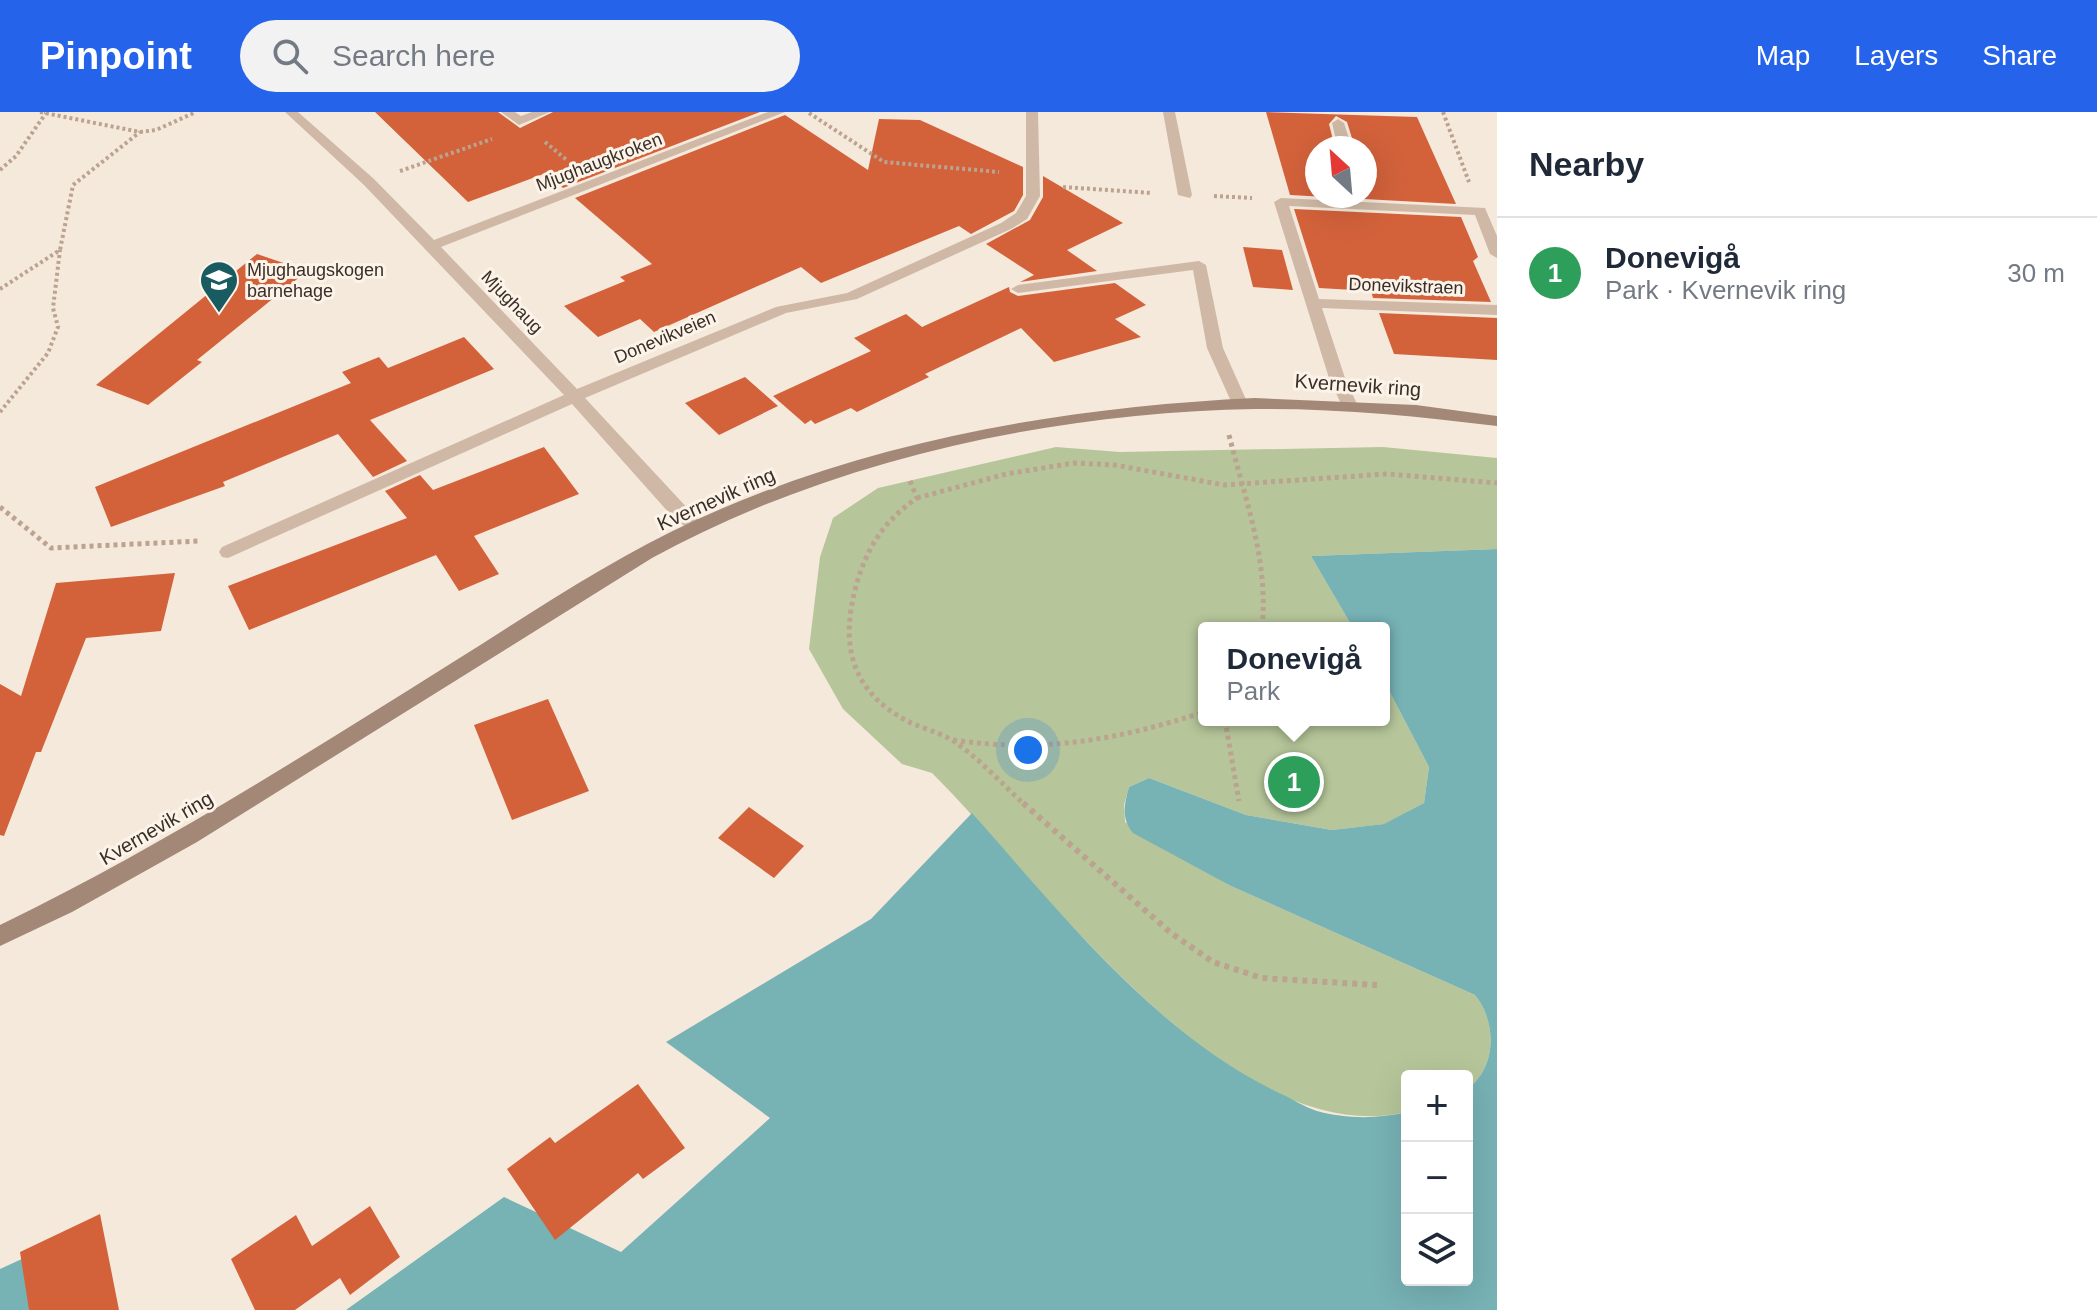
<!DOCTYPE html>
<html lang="en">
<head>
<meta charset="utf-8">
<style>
	:root { --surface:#fff; --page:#f2f2f3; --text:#1f2937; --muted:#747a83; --line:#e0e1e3; --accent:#2563eb }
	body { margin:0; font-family:Arial,sans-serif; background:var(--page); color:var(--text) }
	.controls { position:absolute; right:24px; bottom:24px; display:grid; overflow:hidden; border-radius:8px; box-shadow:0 8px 32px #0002 }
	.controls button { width:72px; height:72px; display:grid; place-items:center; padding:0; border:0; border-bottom:2px solid var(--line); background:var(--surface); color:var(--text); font:40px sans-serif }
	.compass { position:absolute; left:1305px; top:24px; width:72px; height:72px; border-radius:50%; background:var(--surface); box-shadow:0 8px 32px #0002; rotate:334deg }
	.you { position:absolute; left:1028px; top:638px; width:28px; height:28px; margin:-20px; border:6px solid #fff; border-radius:50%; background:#1a73e8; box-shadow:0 0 0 12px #1a73e833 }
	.badge { display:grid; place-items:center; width:52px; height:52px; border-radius:50%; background:var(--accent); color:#fff; font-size:26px; font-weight:700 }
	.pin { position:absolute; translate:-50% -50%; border:4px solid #fff; box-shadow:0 2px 8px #0006 }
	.popup { position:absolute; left:1198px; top:510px; width:192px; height:104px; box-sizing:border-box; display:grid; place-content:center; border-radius:8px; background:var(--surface); filter:drop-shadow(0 2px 6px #0005); font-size:26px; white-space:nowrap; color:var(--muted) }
	.popup b { font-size:30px; color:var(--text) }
	.popup::after { content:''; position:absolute; left:50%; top:100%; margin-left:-16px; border:16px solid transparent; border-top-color:var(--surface) }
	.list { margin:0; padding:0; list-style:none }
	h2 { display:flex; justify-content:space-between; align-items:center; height:104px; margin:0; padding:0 32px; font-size:34px }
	h2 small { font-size:26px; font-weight:400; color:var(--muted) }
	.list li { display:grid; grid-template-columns:52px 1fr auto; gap:24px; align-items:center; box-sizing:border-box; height:112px; padding:0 32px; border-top:2px solid var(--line) }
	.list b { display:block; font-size:30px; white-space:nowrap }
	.list p { margin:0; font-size:26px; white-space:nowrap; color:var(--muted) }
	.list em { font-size:26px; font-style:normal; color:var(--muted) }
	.icon { flex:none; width:44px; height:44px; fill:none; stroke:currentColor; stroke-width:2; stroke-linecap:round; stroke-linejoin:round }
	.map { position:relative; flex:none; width:1497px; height:1198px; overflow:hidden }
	header { display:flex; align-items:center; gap:48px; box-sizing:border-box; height:112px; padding:0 40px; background:var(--accent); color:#fff }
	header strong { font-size:38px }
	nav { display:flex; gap:44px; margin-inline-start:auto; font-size:28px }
	.search { width:560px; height:72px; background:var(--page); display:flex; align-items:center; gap:20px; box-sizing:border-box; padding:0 28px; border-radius:44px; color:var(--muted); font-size:30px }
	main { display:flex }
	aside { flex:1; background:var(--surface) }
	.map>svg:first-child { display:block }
</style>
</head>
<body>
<header>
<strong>Pinpoint</strong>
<div class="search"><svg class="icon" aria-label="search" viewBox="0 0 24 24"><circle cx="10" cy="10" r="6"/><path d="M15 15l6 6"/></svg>Search here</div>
<nav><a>Map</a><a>Layers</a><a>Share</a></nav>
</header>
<main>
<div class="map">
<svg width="1497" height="1198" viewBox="0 0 1497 1198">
	<rect width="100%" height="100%" fill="#f5e9dc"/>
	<path fill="#b6c69a" d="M 1056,335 L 1120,340 L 1383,335 L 1497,346 L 1497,437 L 1311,444 L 1353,516 L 1204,516 L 1204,608 L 1384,608 L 1384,569 L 1429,655 L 1424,691 L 1385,712 L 1332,718 L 1246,703 L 1149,666 L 1129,675 L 1124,693 L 1125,710 L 1231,774 L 1475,883 C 1497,910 1497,956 1467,977 L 1467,964 L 1407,964 L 1407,1000 C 1231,1041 1042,770 932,661 L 902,652 L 843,597 L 809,537 L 820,445 L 833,406 L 878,376 Z"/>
	<path fill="#77b2b5" d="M 1497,437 L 1497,1198 L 346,1198 L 504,1085 L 621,1140 L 770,1006 L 666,930 L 871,807 L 972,701 C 1060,800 1157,923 1279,981 C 1291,986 1304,995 1317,999 C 1345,1007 1379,1007 1407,1000 L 1407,1168 L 1467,1168 L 1467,977 C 1497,956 1497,910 1475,883 L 1231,774 L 1133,721 C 1121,706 1124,693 1129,675 L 1149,666 L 1246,703 L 1332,718 L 1384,712 L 1424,691 L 1429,655 L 1384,569 L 1384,516 L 1353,516 L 1311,444 Z
		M 24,1146 L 97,1198 L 0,1198 L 0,1157 Z"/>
	<path fill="#d3623b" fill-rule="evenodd" d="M 375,0 L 498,0 L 520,16 L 553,0 L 760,0 L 563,76 L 546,61 L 468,90 Z
		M 1266,0 L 1417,5 L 1456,92 L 1290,83 ZM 1336,4 L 1347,10 L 1355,36 L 1365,36 L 1365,84 L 1317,84 L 1317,36 L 1335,36 L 1329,12 Z
		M 785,3 L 868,58 L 879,7 L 920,8 L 1023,55 L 1023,83 L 1014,99 L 971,122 L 959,114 L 821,171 L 801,155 L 654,220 L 640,207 L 598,225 L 564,194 L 625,169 L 620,165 L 652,152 L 575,86 Z
		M 1043,64 L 1123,111 L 1067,138 L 1097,159 L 1020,170 L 1034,163 L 986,132 L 1030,108 L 1043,85 Z
		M 1294,97 L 1461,105 L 1478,145 L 1473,149 L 1491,190 L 1373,186 L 1371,179 L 1319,176 Z
		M 1243,135 L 1282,138 L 1293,178 L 1253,175 Z
		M 257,142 L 307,159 L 197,248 L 202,250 L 148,293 L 96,273 Z
		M 1115,171 L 1146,193 L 1115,207 L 1141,225 L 1054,250 L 1021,216 L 925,262 L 929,265 L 857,300 L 851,296 L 815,312 L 811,308 L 805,312 L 773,284 L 871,239 L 854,226 L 906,202 L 922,215 L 1009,175 L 1010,180 L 1018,184 Z
		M 1379,201 L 1497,206 L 1497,248 L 1394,242 Z
		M 464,225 L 494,257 L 370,308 L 407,349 L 373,365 L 338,322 L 223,370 L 225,374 L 111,415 L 95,375 L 351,271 L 342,260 L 379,245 L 388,256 Z
		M 745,265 L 778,294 L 719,323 L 685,291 Z
		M 544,335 L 579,382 L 474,424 L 499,462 L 459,479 L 436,443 L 249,518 L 228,474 L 407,406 L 385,379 L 420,363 L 433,378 Z
		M 175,461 L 161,519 L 86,526 L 41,640 L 36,640 L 4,724 L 0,723 L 0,572 L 21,584 L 56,471 Z
		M 548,587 L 589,679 L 512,708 L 474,613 Z
		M 749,695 L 804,734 L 774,766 L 718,726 Z
		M 638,972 L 685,1036 L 643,1067 L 638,1061 L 555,1128 L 507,1057 L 550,1025 L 555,1031 Z
		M 370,1094 L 400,1145 L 350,1183 L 340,1166 L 295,1198 L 255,1198 L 231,1147 L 296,1103 L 312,1134 Z
		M 100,1102 L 119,1198 L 29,1198 L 20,1140 Z"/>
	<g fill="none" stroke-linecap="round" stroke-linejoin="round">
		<path stroke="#bba390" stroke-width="4" stroke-dasharray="3 3" stroke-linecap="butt" d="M 40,0 L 140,20 L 156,18 L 196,0
			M 1443,0 L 1469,70
			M 809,1 L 884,50 L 999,60
			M 545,30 L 568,49
			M 0,58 L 16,44 L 46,1
			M 400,59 L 492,27
			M 1063,75 L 1152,81
			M 1214,84 L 1252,86
			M 0,177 L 60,138 L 73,73 L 140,20
			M 0,300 L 48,241 L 58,215 L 53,196 L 60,138"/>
		<path stroke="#bba390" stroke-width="5" stroke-dasharray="4 4" stroke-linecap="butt" d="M 1229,323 C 1245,387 1269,449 1262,516
			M 910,369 L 917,386 C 884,409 867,435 856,474 C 840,533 851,579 907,609 C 921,616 938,620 952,628 C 978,645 1002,672 1025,693
			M 917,386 L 1006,362 L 1074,351 L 1115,353 L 1224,373 L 1387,362 L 1497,371
			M 0,395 L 51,436 L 199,429
			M 1225,608 L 1239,689
			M 953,628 C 1043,641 1118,628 1204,600"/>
		<path stroke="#bba390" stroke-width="6" stroke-dasharray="5 5" stroke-linecap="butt" d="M 1023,691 L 1171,821 L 1213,850 L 1262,866 L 1377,873"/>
		<path fill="#cfb9a6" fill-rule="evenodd" d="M 1338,7 L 1344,11 L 1352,36 L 1338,36 L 1332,11 Z"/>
		<path fill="#cfb9a6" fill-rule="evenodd" d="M 285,0 L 298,0 L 374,67 L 434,128 L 768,0 L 785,0 L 441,135 L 577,277 L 776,195 L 847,181 L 1001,111 L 1016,101 L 1026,84 L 1026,0 L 1038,0 L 1040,84 L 1027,107 L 1011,117 L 857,187 L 786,201 L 585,286 L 705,415 L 702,419 L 690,419 L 670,402 L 572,292 L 228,446 L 222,445 L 219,440 L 222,435 L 564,283 L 364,73 Z
			M 501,0 L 515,0 L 521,4 L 532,0 L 550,0 L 519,13 Z
			M 1163,0 L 1175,0 L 1192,83 L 1190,86 L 1178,83 Z
			M 1281,86 L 1485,96 L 1497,124 L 1497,146 L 1490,142 L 1475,103 L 1289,94 L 1319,187 L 1497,193 L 1497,203 L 1322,196 L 1345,266 L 1357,292 L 1355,296 L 1343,296 L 1329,266 L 1274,90 Z
			M 1199,149 L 1206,153 L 1223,236 L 1248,292 L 1246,296 L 1234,296 L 1207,236 L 1193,158 L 1018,181 L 1011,177 L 1018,173 Z"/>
		<path fill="#a38777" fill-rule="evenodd" d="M 1255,286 L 1416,293 L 1497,304 L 1497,314 C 1416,304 1336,296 1255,297 C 1049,301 833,347 652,446 L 197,730 L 72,800 L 0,834 L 0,813 C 157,737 303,644 450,552 C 530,502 610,447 696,408 C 870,328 1065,295 1255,286 Z"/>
	</g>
	<defs>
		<symbol id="school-pin" viewBox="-11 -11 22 30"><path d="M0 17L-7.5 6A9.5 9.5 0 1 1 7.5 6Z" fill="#185b60" stroke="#fcf3e9"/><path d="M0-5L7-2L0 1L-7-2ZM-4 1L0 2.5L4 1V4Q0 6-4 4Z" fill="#fff"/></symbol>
	</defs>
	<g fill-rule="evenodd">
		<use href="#school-pin" x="197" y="146" width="44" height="60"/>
	</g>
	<g text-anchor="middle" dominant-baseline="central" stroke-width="6" stroke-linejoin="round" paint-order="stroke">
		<g font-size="18" fill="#3a2e28" stroke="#fcf3e9">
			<text transform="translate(599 50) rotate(-21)">Mjughaugkroken</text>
			<text transform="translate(1406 174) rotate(2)">Donevikstraen</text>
			<text transform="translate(512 190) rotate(46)">Mjughaug</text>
			<text transform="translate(665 225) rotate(-23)">Donevikveien</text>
		</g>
		<g font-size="18" fill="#3a2e28" stroke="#fcf3e9" text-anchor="start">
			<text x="247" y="158">Mjughaugskogen<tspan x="247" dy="21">barnehage</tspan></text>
		</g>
		<g font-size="20" fill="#3a2e28" stroke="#fcf3e9">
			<text transform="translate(1358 273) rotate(4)">Kvernevik ring</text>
			<text transform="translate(716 387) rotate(-24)">Kvernevik ring</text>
			<text transform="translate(156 716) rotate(-30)">Kvernevik ring</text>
		</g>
	</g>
</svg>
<div class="controls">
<button>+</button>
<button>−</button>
<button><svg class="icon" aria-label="layers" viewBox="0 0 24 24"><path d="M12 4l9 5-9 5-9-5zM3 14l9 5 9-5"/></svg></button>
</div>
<svg class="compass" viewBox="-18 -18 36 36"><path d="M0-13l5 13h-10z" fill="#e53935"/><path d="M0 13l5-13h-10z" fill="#747a83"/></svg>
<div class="you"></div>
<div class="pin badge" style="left:1294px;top:670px;background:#2e9e5b">1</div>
<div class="popup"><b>Donevigå</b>Park</div>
</div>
<aside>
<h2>Nearby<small></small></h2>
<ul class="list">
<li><span class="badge" style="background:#2e9e5b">1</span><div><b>Donevigå</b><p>Park · Kvernevik ring</p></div><em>30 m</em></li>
</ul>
</aside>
</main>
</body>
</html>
